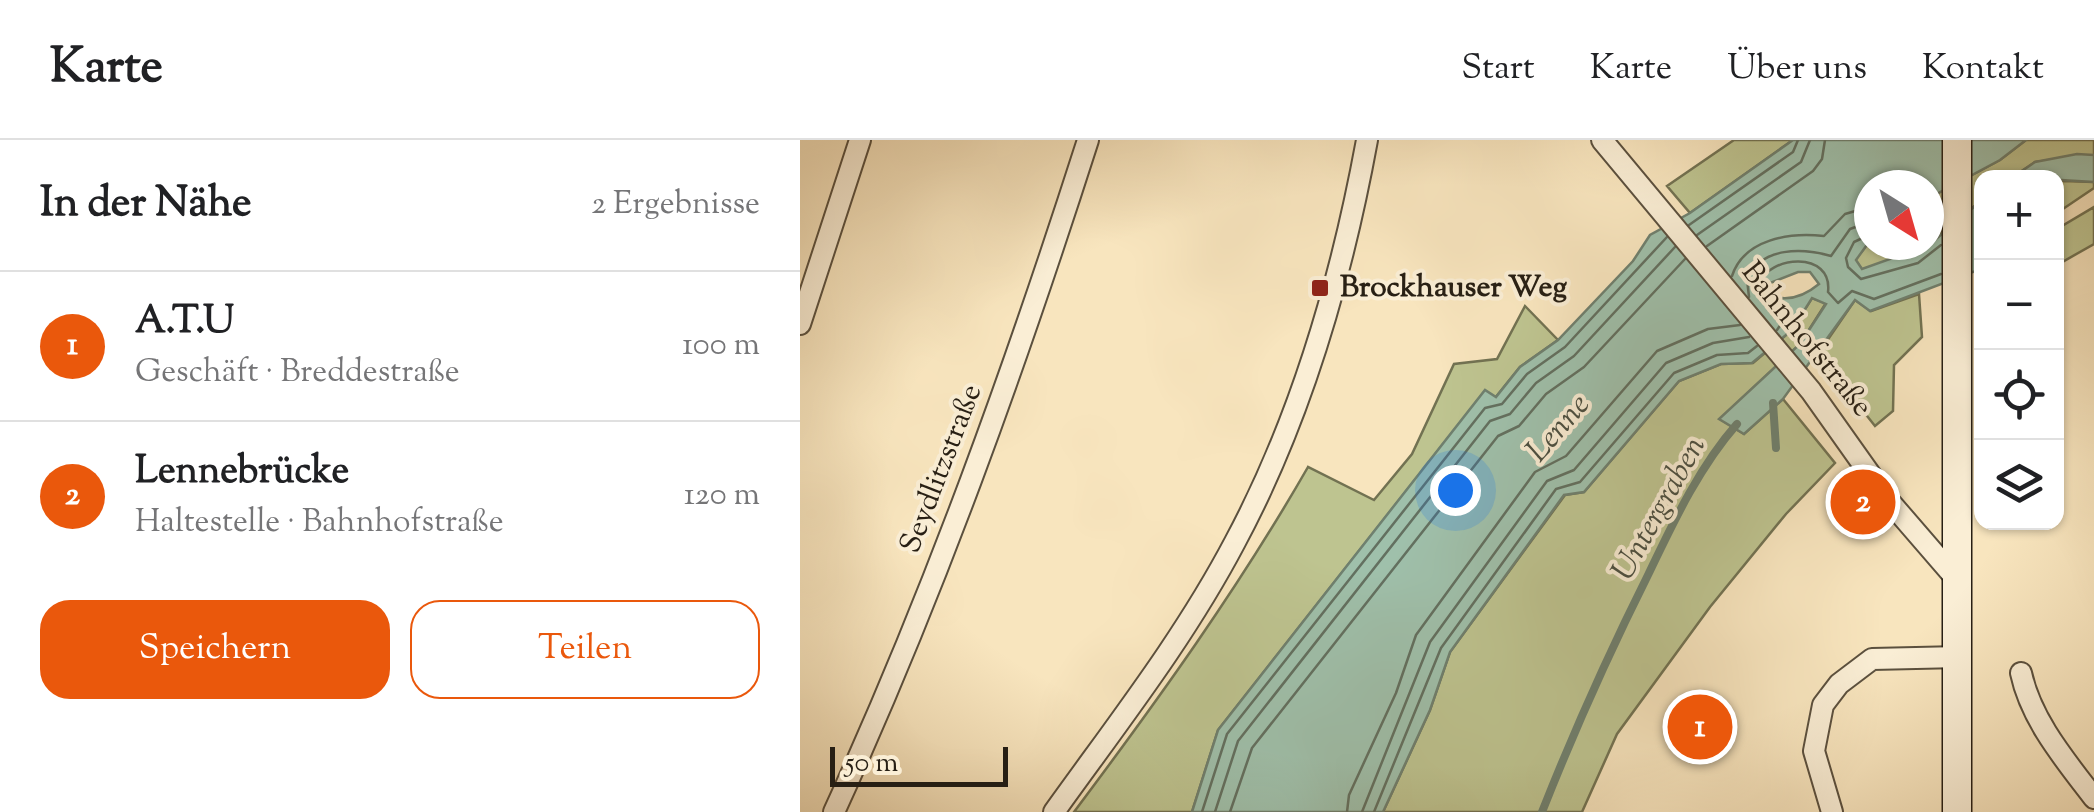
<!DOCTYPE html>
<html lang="de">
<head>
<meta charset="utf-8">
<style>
	:root { --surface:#fff; --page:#f2f2f2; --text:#202124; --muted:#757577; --line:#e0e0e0; --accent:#ea580c }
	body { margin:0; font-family:"Sorts Mill Goudy",serif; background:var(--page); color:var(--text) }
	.controls { position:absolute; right:30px; top:30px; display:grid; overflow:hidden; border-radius:20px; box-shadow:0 2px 8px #0004 }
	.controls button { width:90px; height:90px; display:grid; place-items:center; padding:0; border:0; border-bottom:2px solid var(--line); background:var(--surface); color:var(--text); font:50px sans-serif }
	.compass { position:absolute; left:1054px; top:30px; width:90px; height:90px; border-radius:50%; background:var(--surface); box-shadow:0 2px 8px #0004; rotate:143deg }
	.scale { position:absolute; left:30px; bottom:25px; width:178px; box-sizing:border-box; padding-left:10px; border:5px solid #271f14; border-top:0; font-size:28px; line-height:35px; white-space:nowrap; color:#271f14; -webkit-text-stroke:8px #faeed5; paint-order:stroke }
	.you { position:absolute; left:655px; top:350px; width:35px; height:35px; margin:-25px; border:8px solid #fff; border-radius:50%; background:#1a73e8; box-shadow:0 0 0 15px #1a73e833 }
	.badge { display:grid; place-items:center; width:65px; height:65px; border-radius:50%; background:var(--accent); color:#fff; font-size:32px; font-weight:700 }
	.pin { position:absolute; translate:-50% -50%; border:5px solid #fff; box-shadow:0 2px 10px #0006 }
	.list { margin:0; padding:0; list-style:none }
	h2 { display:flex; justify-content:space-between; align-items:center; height:130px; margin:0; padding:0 40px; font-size:42px }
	h2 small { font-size:32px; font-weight:400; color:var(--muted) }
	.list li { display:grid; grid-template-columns:65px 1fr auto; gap:30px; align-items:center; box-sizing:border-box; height:150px; padding:0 40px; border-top:2px solid var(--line) }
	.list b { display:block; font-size:38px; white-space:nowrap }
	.list p { margin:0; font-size:32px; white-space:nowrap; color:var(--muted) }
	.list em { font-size:32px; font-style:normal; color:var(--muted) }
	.actions { display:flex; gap:20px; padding:30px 40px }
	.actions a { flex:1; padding:22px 0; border:2px solid var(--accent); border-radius:30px; text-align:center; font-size:35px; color:var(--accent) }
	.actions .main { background:var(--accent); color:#fff }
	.icon { flex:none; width:55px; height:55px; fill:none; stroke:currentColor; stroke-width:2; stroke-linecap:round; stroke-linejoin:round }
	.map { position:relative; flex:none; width:1294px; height:672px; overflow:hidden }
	header { display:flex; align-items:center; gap:60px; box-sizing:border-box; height:140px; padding:0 50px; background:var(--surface); border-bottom:2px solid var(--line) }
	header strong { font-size:48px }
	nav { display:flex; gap:55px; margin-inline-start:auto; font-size:35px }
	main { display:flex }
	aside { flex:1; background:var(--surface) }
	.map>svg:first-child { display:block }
</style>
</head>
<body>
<header>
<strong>Karte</strong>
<nav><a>Start</a><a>Karte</a><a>Über uns</a><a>Kontakt</a></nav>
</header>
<main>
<aside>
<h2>In der Nähe<small>2 Ergebnisse</small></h2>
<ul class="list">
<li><span class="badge">1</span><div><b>A.T.U</b><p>Geschäft · Breddestraße</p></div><em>100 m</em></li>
<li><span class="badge">2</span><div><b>Lennebrücke</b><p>Haltestelle · Bahnhofstraße</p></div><em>120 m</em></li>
</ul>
<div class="actions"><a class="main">Speichern</a><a>Teilen</a></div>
</aside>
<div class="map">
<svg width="1294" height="672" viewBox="0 0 1294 672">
	<rect width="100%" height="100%" fill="#f8e5be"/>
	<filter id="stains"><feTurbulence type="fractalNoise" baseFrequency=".002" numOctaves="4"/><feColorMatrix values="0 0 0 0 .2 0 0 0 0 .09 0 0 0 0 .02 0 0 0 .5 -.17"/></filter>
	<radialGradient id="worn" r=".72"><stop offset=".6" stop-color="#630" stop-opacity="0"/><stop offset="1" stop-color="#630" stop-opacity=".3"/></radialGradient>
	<path fill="#bec490" stroke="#727252" stroke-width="2.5" d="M 934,0 L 993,0 L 890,73 L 867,46 Z
		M 1226,0 L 1294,0 L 1294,15 L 1235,22 L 1213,37 L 1182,38 L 1181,61 L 1129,102 L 1129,58 L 1200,20 Z
		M 1263,41 L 1294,42 L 1294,48 L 1257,73 L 1257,43 Z
		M 1294,67 L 1294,104 L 1257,125 L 1257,89 Z
		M 1069,102 L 1069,105 L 1125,105 L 1115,113 L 1062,130 L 1055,120 Z
		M 1119,154 L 1122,197 L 1094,225 L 1093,271 L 1075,286 L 1018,214 L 1055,160 L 1071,171 Z
		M 1012,158 L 1026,163 L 1000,204 L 920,279 L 944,294 L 983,259 L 1035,323 L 986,374 L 910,467 L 817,594 L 782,672 L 583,672 L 630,570 L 650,512 L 765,355 L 784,352 L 879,241 L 921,224 L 953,223 L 992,190 Z
		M 725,166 L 758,200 L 720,227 L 695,258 L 685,251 L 418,590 L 392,672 L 274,672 C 358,560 438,449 508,327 L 574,360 L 612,314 L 654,224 L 697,219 Z"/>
	<path fill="#9fc0ab" stroke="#6f806f" stroke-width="2.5" fill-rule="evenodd" d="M 993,0 L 1226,0 L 1200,20 L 1129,58 L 1129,45 L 1069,45 L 1069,102 L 1056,120 L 1062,129 L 1129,105 L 1181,61 L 1181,129 L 1070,171 L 1055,160 L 983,259 L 944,294 L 919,279 L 1000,204 L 1026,164 L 1012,158 L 992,190 L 952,223 L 921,224 L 879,241 L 784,352 L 764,355 L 650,512 L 630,570 L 583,672 L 392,672 L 418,590 L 685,250 L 696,257 L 720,227 L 758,200 L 833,121 L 850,95 L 890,73 ZM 998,132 L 1010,132 L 1019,144 C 1007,154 991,161 975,157 L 973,148 L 965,145 Z
		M 1277,14 L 1294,15 L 1294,42 L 1213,37 L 1235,22 Z"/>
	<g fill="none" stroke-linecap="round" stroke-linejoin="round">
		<path stroke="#637060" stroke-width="2.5" d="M 889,85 L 993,12 L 998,0
			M 897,95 L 1001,22 L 1010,0
			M 1069,95 L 1054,102 L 1046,118 L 1048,127 L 1061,139 L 1118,123 L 1141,105
			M 907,106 L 1013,31 L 1022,19 L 1025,0
			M 932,136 C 944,99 990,92 1024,96 L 1045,74 L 1069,67
			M 949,157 L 947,139 C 962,106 1003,108 1031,116 L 1050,89 L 1069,82
			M 977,190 L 989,172 L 968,164 L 958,145 C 968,115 1033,110 1028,152 L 1038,163 L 1052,151 L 1074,159 L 1141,134
			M 402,672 L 427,594 L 685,268 L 702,264 L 727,234 L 765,207 L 867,97
			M 415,672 L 438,601 L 690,281 L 710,274 L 736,243 L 774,216 L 875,107
			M 430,672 L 452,608 L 698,296 L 719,286 L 746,254 L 784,227 L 885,119
			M 547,672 L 549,655 L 596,553 L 616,495 L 735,332 L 766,316 L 857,211 L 908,189 L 940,185
			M 562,672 L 630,502 L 747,341 L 774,330 L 866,223 L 913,203 L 949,197
			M 574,672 L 641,508 L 756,349 L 780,342 L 874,233 L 917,215 L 948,213 L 957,206"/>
		<path stroke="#6f806f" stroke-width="8" d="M 973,263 L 976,308
			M 742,672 C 774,591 809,513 848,435 C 873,383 899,327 937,284"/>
		<defs>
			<path id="minor" d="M 802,0 L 1011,251 L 1089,361 L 1159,442
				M 0,184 L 60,0
				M 1221,533 C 1231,580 1265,620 1294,658
				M 34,672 C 134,454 215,228 288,0
				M 254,672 C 317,584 384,499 435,402 C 501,279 542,136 567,0
				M 1032,672 L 1014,611 L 1023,565 L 1039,544 L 1072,519 L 1160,517"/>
			<path id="secondary" d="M 1157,0 L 1157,672"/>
		</defs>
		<use href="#minor" stroke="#5b503e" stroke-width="24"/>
		<use href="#secondary" stroke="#271f14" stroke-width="31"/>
		<use href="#minor" stroke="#faeed5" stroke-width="20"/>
		<use href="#secondary" stroke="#faeed5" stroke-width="28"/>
	</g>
	<rect fill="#8f2418" stroke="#faeed5" stroke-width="4" x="510" y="138" width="20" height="20" rx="5"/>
	<g text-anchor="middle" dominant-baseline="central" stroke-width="8" stroke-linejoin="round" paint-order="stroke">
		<g font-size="30" font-weight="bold" fill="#271f14" stroke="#faeed5" text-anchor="start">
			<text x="540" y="148">Brockhauser Weg</text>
		</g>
		<g font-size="30" fill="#271f14" stroke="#faeed5">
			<text transform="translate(1006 200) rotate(51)">Bahnhofstraße</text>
			<text transform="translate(142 329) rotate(-69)">Seydlitzstraße</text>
		</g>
		<g font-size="32" font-style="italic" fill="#4b4f41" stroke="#faeed5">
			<text transform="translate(759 289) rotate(-49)">Lenne</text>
			<text transform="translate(860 369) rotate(-61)">Untergraben</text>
		</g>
	</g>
	<rect width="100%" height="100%" filter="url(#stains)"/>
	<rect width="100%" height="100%" fill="url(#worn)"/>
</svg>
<div class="controls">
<button>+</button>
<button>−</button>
<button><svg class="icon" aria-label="locate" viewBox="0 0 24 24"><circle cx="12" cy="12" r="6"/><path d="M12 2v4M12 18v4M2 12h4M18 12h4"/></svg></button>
<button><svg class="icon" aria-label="layers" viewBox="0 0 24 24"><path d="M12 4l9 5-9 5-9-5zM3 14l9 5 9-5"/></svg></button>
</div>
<svg class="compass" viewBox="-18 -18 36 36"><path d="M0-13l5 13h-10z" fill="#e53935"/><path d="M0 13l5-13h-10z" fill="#757577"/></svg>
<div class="scale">50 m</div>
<div class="you"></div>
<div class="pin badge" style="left:900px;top:587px">1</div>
<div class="pin badge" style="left:1063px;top:362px">2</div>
</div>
</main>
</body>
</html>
